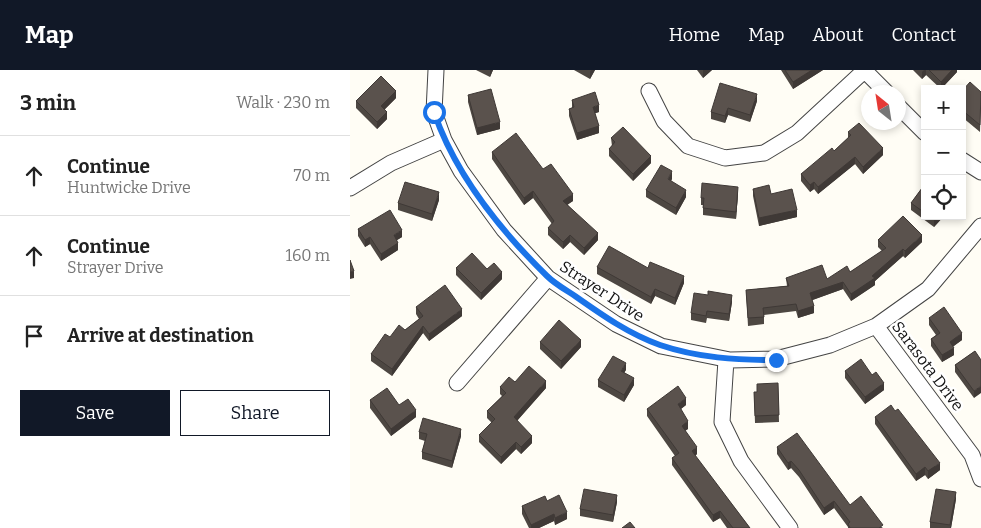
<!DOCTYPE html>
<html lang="en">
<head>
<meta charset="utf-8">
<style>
	:root { --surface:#fff; --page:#f6f6f6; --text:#222; --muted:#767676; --line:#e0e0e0; --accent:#111827 }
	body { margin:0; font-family:Bitter,serif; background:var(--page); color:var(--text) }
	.controls { position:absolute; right:15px; top:15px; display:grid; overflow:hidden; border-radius:0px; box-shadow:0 2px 8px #0003 }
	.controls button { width:45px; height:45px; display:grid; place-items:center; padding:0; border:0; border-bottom:1px solid var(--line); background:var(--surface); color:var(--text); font:25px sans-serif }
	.compass { position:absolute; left:511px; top:15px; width:45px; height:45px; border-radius:50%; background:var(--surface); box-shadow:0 2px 8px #0003; rotate:330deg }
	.stop { position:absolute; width:15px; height:15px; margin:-11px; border:4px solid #1a73e8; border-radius:50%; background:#fff }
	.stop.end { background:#1a73e8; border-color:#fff; box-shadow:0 1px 5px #0008 }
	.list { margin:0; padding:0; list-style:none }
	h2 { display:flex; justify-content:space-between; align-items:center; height:65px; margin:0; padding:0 20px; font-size:21px }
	h2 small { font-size:16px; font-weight:400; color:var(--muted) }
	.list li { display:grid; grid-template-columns:32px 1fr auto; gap:15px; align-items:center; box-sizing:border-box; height:80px; padding:0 20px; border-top:1px solid var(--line) }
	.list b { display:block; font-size:19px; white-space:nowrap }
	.list p { margin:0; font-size:16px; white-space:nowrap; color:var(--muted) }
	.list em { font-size:16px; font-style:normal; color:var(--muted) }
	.actions { display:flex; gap:10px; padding:15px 20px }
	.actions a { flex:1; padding:11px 0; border:1px solid var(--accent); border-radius:0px; text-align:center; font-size:18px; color:var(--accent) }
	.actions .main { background:var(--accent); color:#fff }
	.icon { flex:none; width:28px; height:28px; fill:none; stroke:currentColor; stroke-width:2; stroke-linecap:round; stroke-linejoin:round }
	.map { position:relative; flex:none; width:631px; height:458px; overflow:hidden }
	header { display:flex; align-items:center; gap:30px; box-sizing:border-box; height:70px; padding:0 25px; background:var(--accent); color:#fff }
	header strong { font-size:24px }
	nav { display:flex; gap:28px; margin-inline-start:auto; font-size:18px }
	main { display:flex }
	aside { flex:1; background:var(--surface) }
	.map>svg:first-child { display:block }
</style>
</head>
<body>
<header>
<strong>Map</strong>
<nav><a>Home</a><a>Map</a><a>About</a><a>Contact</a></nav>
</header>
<main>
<aside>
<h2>3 min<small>Walk · 230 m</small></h2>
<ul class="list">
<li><svg class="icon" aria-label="ahead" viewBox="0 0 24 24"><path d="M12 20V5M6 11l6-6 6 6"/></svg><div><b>Continue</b><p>Huntwicke Drive</p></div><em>70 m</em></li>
<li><svg class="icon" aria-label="ahead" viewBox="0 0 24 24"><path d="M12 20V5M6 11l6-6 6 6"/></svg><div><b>Continue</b><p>Strayer Drive</p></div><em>160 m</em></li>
<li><svg class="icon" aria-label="arrive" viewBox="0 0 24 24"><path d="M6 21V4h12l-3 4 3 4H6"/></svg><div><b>Arrive at destination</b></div></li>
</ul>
<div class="actions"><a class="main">Save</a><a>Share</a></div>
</aside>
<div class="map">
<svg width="631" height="458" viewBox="0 0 631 458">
	<rect width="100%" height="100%" fill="#fffdf5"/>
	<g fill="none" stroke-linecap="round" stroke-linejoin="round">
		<defs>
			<path id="minor" d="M 86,0 L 84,42 L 94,70 L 111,101 L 154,160 L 198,208 L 266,254 L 311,276 L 380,290 L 426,289 L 480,275 L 526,256 L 578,219 L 631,156
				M 514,0 L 536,22
				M 299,21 L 314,51 L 338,76 L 375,88 L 414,83 L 447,63 L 515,0
				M 548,36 L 575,63
				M 612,90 L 631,102
				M 0,118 L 41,93 L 94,70
				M 526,256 L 622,385 L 631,409
				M 376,290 L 372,352 L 391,391 L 440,458
				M 107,313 L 198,208"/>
		</defs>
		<use href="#minor" stroke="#444" stroke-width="17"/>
		<use href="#minor" stroke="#fff" stroke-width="15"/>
	</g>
	<path fill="#4d4742" d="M 126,0 L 143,0 L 140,7 Z
		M 224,0 L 245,0 L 240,9 Z
		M 347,0 L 362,0 L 353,8 Z
		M 431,0 L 473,0 L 443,19 Z
		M 563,0 L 607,0 L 607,2 L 591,19 L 576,5 L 572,9 Z
		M 612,21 L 631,22 L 630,62 L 612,47 Z
		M 118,25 L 150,59 L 127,65 L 118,32 Z
		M 46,28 L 35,39 L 37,49 L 27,59 L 6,38 L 6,31 Z
		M 222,30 L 249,42 L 245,43 L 249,63 L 227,70 L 219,46 L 219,39 L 222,38 Z
		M 407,31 L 400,52 L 378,45 L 375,53 L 361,49 L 361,42 Z
		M 498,62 L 533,85 L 513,104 L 505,94 L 468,124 L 464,119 L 460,122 L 451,111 L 451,104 L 484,81 L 498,68 Z
		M 261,68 L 301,93 L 283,111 L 259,86 L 259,79 L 262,76 Z
		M 142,82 L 193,99 L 223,131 L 217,134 L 248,170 L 234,185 L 220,172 L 213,179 L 198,165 L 198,158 L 202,154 L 183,128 L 174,135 L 142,89 Z
		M 322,109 L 321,111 L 336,127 L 326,145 L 296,127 L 296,120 Z
		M 575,114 L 575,146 L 594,146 L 584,157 L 561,140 L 561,133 Z
		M 403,119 L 421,124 L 447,147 L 409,156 L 403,126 Z
		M 388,124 L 386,149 L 353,145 L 353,135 L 351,135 L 351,128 Z
		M 89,130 L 82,151 L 48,140 L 48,133 Z
		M 8,159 L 52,167 L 47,170 L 48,180 L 31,191 L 20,174 L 15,177 L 8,166 Z
		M 528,170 L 572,172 L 555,188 L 553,186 L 525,211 L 525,215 L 501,231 L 493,219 L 462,230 L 464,243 L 448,248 L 446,241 L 414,245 L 414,254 L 398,256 L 396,220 L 437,216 L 436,208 L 477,209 L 500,202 L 532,181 L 528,177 Z
		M 247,197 L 298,198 L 334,213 L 325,235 L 305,226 L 301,234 L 247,204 Z
		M 106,198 L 137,199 L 152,209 L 131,230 L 106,205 Z
		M 382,232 L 379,251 L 357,248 L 356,253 L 341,250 L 341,243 Z
		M 66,237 L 112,246 L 79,271 L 73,263 L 42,306 L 21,291 L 21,284 L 40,267 L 55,260 L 69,249 L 66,244 Z
		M 579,248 L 612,270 L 603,276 L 604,285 L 592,292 L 581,276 L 581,269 L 586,265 L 579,255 Z
		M 190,272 L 231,277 L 211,299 L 190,279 Z
		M 625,281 L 624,328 L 605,302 L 605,295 Z
		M 276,300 L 274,302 L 284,315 L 274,332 L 248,317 L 248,310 Z
		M 495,301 L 522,305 L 534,320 L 515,334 L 495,308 Z
		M 165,312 L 196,318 L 167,351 L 182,373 L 171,384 L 166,379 L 151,394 L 129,372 L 129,365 L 142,353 L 137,348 L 137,341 L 152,326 L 150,324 L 150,317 Z
		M 428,313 L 429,352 L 405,353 L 404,322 L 407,322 Z
		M 20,330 L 49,335 L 66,347 L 41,366 L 20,338 Z
		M 336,335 L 331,339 L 338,359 L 335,360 L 347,384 L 345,386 L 400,458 L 377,458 L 370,448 L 363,452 L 322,395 L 322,388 L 325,386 L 297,346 L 297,339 Z
		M 525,347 L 590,400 L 578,409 L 575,405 L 566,411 L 525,354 Z
		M 69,362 L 111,366 L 102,398 L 72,389 L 72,382 L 75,371 L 69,369 Z
		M 427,377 L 500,435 L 533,458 L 498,458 L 498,457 L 484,438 L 474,445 L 449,407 L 441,398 L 438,400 L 427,384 Z
		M 606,429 L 601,458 L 580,458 L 580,452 Z
		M 197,431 L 217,449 L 205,455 L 204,451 L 189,458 L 179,458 L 172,444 L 172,436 Z
		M 267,432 L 263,452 L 230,446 L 230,439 Z"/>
	<path fill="#3f3936" d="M 140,0 L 143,0 L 140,7 Z
		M 241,0 L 245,0 L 240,9 L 240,2 Z
		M 353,0 L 362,0 L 353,8 Z
		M 462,0 L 473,0 L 443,19 L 443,12 Z
		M 574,0 L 576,0 L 576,5 L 572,9 L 572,2 Z
		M 602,0 L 607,0 L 607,2 L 591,19 L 591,12 Z
		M 46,21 L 46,28 L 31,43 L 31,36 Z
		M 407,24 L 407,31 L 400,52 L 400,45 Z
		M 249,35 L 249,42 L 243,44 L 243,37 Z
		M 378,38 L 378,45 L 375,53 L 375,46 Z
		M 37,42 L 37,49 L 27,59 L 27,52 Z
		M 150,52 L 150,59 L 127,65 L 127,58 Z
		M 249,56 L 249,63 L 227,70 L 227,63 Z
		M 533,78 L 533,85 L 513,104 L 513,97 Z
		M 301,86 L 301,93 L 283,111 L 283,104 Z
		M 505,87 L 505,94 L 468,124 L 468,117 Z
		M 322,101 L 322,109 L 318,116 L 318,109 Z
		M 464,112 L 464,119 L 460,122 L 460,115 Z
		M 388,117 L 388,124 L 386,149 L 386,142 Z
		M 336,120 L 336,127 L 326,145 L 326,138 Z
		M 183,121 L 183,128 L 174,135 L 174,128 Z
		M 89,122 L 89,130 L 82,151 L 82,144 Z
		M 223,124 L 223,131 L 213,138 L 213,131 Z
		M 447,140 L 447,147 L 409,156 L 409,148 Z
		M 588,146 L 594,146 L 584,157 L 584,150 Z
		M 52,160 L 52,167 L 44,172 L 44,165 Z
		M 248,163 L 248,170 L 234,185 L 234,178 Z
		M 220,165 L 220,172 L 213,179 L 213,172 Z
		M 572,165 L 572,172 L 555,188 L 555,181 Z
		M 20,167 L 20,174 L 15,177 L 15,170 Z
		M 48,173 L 48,180 L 31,191 L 31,184 Z
		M 553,179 L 553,186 L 525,211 L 525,215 L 501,231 L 501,224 Z
		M 4,201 L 4,208 L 0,209 L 0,202 Z
		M 152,202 L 152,209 L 131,230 L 131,223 Z
		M 334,206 L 334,213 L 325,235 L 325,228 Z
		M 493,212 L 493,219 L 460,231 L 460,223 Z
		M 305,219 L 305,226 L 301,234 L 301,227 Z
		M 382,225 L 382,232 L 379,251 L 379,244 Z
		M 464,236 L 464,243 L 448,248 L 448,241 Z
		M 112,239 L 112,246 L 79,271 L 79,264 Z
		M 73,256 L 73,263 L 42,306 L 42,299 Z
		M 612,263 L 612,270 L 600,279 L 600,272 Z
		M 231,270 L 231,277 L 211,299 L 211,291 Z
		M 604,278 L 604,285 L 592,292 L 592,285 Z
		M 276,293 L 276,300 L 271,308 L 271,301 Z
		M 284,308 L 284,315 L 274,332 L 274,325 Z
		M 196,311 L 196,318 L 164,354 L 164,347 Z
		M 534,313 L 534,320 L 515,334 L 515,327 Z
		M 631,316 L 631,323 L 624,328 L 624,321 Z
		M 336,328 L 336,335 L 328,341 L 328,334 Z
		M 66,340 L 66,347 L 41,366 L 41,359 Z
		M 338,351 L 338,359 L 332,363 L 332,356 Z
		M 111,359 L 111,366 L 102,398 L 102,391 Z
		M 182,366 L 182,373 L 171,384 L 171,377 Z
		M 166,372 L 166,379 L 151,394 L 151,387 Z
		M 347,377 L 347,384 L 342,388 L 342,381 Z
		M 441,391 L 441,398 L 438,400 L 438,393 Z
		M 590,393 L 590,400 L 578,409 L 578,401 Z
		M 575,397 L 575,405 L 566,411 L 566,404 Z
		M 606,422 L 606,429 L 601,458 L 600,458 Z
		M 267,425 L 267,432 L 263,452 L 263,445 Z
		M 484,431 L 484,438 L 474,445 L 474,438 Z
		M 370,441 L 370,448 L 363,452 L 363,445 Z
		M 217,442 L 217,449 L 205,455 L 205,448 Z
		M 204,444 L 204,451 L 189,458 L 181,458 L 181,455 Z"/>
	<path fill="#5a524d" stroke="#3f3936" d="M 435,0 L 462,0 L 443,12 Z
		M 579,0 L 602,0 L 591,12 Z
		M 31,6 L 46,21 L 31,36 L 37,42 L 27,52 L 6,31 Z
		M 620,12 L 631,22 L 630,55 L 612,40 L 612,21 Z
		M 370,13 L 407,24 L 400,45 L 378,38 L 375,46 L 361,42 Z
		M 141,19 L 150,52 L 127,58 L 118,25 Z
		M 245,22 L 249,35 L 243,37 L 249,56 L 227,63 L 219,39 L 224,37 L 222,30 Z
		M 509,53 L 533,78 L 513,97 L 505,87 L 468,117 L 464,112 L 460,115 L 451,104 L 482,78 L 484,81 L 501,65 L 498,62 Z
		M 273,57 L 301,86 L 283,104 L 259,79 L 265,72 L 261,68 Z
		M 166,63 L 193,99 L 201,94 L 223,124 L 213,131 L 248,163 L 234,178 L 220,165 L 213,172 L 198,158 L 204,151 L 183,121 L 174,128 L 142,82 Z
		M 311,95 L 322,101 L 318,109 L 336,120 L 326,138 L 296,120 Z
		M 55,112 L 89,122 L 82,144 L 48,133 Z
		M 352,113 L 388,117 L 386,142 L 353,138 L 354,128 L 351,128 Z
		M 575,114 L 575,143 L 561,133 Z
		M 419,115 L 421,124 L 442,119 L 447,140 L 409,148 L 403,119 Z
		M 40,140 L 52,160 L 44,165 L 48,173 L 31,184 L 20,167 L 15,170 L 8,159 Z
		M 553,146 L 572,165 L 555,181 L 553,179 L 522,206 L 525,208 L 501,224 L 493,212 L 460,223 L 464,236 L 448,241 L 446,234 L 413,238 L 414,247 L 398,248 L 396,220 L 439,216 L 436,208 L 472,195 L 477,209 L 497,196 L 500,202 L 536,178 L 528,170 Z
		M 579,146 L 588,146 L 584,150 Z
		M 259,176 L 298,198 L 300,192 L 334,206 L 325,228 L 305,219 L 301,227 L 247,197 Z
		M 122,183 L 137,199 L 144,193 L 152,202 L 131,223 L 106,198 Z
		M 0,190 L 4,201 L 0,202 Z
		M 95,215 L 112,239 L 79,264 L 73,256 L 42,299 L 21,284 L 35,264 L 40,267 L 49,255 L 55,260 L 73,246 L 66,237 Z
		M 358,221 L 382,225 L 379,244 L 357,241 L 356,246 L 341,243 L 344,223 L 358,225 Z
		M 594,237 L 612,263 L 600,272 L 604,278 L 592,285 L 581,269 L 590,263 L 579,248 Z
		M 209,250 L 231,270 L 211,291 L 190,272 Z
		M 625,281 L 631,290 L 631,316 L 624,321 L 605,295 Z
		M 263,286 L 276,293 L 271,301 L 284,308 L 274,325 L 248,310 Z
		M 511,289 L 522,305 L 526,302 L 534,313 L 515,327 L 495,301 Z
		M 179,296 L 196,311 L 164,347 L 182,366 L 171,377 L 166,372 L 151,387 L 129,365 L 145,349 L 137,341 L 156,323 L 150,317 L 159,307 L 165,312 Z
		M 428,313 L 429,345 L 405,346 L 404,322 L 407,322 L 407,314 Z
		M 328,316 L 336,328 L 328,334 L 338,351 L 332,356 L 347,377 L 342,381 L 400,458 L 383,458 L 370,441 L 363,445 L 322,388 L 329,383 L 297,339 Z
		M 37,318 L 49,335 L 58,329 L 66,340 L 41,359 L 20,330 Z
		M 541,335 L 545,341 L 548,339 L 590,393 L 578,401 L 575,397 L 566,404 L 525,347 Z
		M 73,348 L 111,359 L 102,391 L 72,382 L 77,364 L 69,362 Z
		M 447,363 L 500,435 L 511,426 L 533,455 L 529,458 L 500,458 L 498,454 L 500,452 L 484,431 L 474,438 L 449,400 L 441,391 L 438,393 L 427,377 Z
		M 234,419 L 267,425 L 263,445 L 230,439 Z
		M 586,419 L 606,422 L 600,455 L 580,452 Z
		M 209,425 L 217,442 L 205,448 L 204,444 L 181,455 L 172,436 L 195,426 L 197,431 Z
		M 280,452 L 285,458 L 272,458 Z"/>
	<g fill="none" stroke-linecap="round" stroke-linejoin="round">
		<path stroke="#1a73e8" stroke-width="6" d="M 84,42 C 105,104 150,160 197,206 C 205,214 216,220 225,226 C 252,245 279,264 310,275 C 348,288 387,290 426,290"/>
	</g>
	<g text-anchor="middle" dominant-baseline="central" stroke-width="5" stroke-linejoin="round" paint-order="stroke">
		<g font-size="16" fill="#111" stroke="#fff">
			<text transform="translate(252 221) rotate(33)">Strayer Drive</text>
			<text transform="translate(578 296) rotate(53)">Sarasota Drive</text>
		</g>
	</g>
</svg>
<div class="controls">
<button>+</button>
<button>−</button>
<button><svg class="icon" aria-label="locate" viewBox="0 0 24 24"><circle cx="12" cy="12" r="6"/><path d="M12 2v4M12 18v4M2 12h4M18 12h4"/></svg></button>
</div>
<svg class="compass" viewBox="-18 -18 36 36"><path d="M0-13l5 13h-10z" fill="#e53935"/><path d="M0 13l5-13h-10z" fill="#767676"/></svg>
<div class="stop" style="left:84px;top:42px"></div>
<div class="stop end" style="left:426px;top:290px"></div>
</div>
</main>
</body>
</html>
